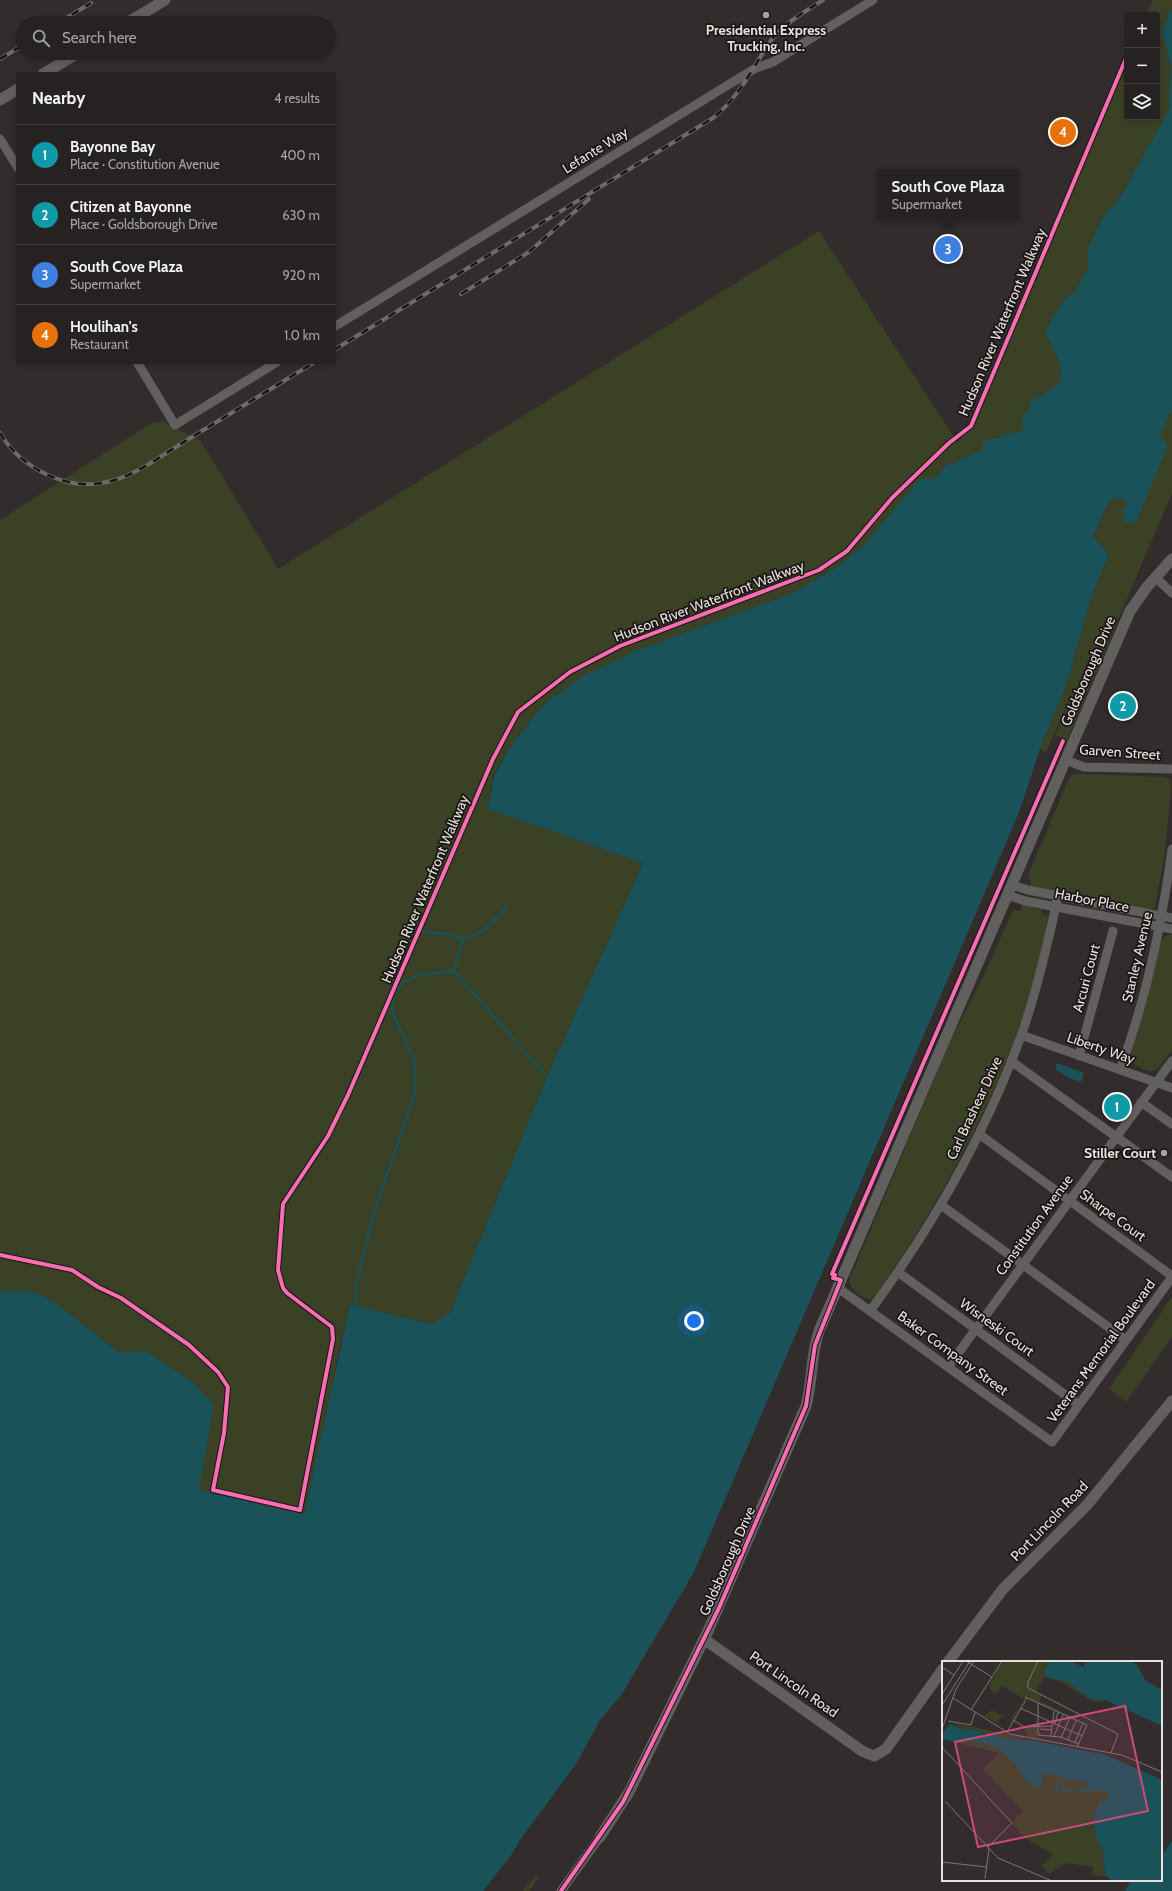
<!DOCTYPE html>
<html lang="en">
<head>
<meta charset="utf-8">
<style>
	:root { --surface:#262221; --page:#2e2a2a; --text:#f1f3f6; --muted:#a4a4a5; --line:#423f3f; --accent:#a8a2a0 }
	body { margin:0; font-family:Cabin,sans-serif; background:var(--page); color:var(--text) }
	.controls { position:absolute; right:12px; top:12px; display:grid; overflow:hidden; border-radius:4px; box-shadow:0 2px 6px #0003 }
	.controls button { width:36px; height:36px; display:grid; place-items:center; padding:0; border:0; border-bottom:1px solid var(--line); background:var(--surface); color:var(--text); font:20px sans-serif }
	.you { position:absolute; left:694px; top:1321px; width:14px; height:14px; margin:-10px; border:3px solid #fff; border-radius:50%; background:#1a73e8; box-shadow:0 0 0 6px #1a73e833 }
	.badge { display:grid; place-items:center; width:26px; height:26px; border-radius:50%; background:var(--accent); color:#fff; font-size:13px; font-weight:700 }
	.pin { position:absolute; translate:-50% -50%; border:2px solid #fff; box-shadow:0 1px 4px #0006 }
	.popup { position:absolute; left:877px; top:169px; width:142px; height:52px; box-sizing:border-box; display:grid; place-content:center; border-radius:4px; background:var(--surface); filter:drop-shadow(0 1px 3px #0005); font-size:13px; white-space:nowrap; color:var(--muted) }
	.popup b { font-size:15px; color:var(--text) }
	.popup::after { content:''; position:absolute; left:50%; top:100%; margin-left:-8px; border:8px solid transparent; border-top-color:var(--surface) }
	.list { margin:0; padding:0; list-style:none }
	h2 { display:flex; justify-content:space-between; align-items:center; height:52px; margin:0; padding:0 16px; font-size:17px }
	h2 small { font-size:13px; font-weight:400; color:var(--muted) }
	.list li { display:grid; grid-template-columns:26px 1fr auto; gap:12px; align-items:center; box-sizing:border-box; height:60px; padding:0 16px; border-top:1px solid var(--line) }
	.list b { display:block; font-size:15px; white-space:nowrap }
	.list p { margin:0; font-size:13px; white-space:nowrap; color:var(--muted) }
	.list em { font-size:13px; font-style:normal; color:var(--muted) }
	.icon { flex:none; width:22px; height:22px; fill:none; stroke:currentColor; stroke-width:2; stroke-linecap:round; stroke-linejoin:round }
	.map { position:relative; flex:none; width:1172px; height:1891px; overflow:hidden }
	.search { position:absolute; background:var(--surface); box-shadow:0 2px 6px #0003; left:16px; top:16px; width:320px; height:44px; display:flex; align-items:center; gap:10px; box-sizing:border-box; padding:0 14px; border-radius:22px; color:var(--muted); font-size:15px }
	.panel { position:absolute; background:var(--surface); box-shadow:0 2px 6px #0003; left:16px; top:72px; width:320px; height:292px; border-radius:4px }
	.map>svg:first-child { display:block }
</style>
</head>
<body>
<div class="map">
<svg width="1172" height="1891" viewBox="0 0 1172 1891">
	<rect width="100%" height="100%" fill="#322d2c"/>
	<path fill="#3b4125" d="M 1153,0 L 1172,0 L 1172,8 L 1162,32 L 1171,66 L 1169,109 L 1120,198 L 1103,219 L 1088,247 L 1088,269 L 1075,291 L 1062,302 L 1045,332 L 1061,366 L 1059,385 L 1039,396 L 1030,410 L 1022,415 L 1023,429 L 1015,434 L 994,437 L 982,450 L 944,467 L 935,479 L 880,526 L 863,546 L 837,567 L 793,593 L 635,651 L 543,705 L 509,749 L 493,775 L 488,809 L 643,863 L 547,1077 L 450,1313 L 433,1324 L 350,1305 L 337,1360 L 334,1378 L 304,1516 L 199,1490 L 214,1405 L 146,1351 L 118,1352 L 56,1303 L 32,1291 L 0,1291 L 0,520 L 153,422 L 163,422 L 201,441 L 278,569 L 819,231 L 958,443 L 967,428 L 1127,58 L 1127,117 L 1157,117 L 1157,15 L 1146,15 Z
		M 1172,410 L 1172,493 L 1067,740 L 1055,735 L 1076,684 L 1046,752 L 1040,749 L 1065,689 L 1091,598 L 1109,555 L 1093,536 L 1108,504 L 1116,497 L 1127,501 L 1123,511 Z
		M 1078,774 L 1165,777 L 1170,780 L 1171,786 L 1165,852 L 1155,908 L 1149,909 L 1031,886 L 1031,880 L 1027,878 L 1066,785 L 1072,775 Z
		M 1022,905 L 1042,910 L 1041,914 L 1048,917 C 1028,1047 949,1191 874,1297 L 869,1300 C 861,1296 851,1290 849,1281 L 949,1044 L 986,971 L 1013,910 L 1020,911 Z
		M 1172,934 L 1172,1050 L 1160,1066 L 1154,1071 L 1148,1071 L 1135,1065 L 1131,1056 L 1133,1046 L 1161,941 L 1164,937 Z
		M 1172,1297 L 1172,1337 L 1126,1402 L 1109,1389 Z
		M 537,1875 L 539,1877 L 529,1891 L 522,1891 Z"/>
	<path fill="#1a525a" d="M 1172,8 L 1172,410 L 1160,436 L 1168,445 L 1136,522 L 1130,523 L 1124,521 L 1123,511 L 1127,501 L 1116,497 L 1108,504 L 1093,536 L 1109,555 L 1091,598 L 1065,689 L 1040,749 L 1020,810 L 694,1572 L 622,1694 L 600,1720 L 576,1764 L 520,1840 L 512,1854 L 483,1891 L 0,1891 L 0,1291 L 32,1291 L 56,1303 L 118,1352 L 146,1351 L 190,1380 L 214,1405 L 199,1490 L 304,1515 L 350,1305 L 432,1324 L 450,1313 L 547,1077 L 643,863 L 488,809 L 494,775 L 509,749 L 543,705 L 583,676 L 635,651 L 793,593 L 837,567 L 863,546 L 921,478 L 935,479 L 944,467 L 982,450 L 983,442 C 996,436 1010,436 1023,429 L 1022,414 L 1030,410 L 1030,402 L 1059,384 L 1061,366 L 1045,332 L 1062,302 L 1075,291 L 1088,269 L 1088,247 L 1103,218 L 1120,198 L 1169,109 L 1171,66 L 1162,32 Z
		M 1057,1063 L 1084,1073 L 1081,1082 L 1069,1078 L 1055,1069 Z
		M 1172,1826 L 1172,1891 L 1125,1891 L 1131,1880 L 1161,1880 L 1161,1845 Z"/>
	<path fill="#322d2c" d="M 1172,1824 L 1172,1841 L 1161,1857 L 1161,1841 Z"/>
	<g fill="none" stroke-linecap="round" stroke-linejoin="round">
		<path stroke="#1a525a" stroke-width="2.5" d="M 409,920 L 413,931 L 450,934 L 463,939
			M 454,971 L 463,939 L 483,931 L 506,908
			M 356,1306 L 356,1284 L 375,1209 L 415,1094 L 415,1061 L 392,1012 L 393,994 L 404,982 L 420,975 L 454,971 L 547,1077"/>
		<path stroke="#62605e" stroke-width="9" d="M 0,139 L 18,168
			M 334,327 L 754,69 L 773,62 L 873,0
			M 137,362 L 175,425 L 277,362
			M 1155,577 L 1172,593
			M 1066,760 L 1084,767 L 1172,769
			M 1012,885 L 1028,890 L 1172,918
			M 1008,895 L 1025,901 L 1172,929
			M 1021,1035 L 1172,1088
			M 1079,1056 L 1113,931
			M 1011,1061 L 1172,1177
			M 1120,1070 C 1146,999 1162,924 1172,849
			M 1141,1102 L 1172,1124
			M 979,1134 L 1172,1276
			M 941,1205 L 1126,1340
			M 898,1272 L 1079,1405
			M 838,1288 L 1052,1442 L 1172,1277
			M 870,1311 C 932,1227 985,1135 1021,1036 C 1037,991 1048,943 1058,896
			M 948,1367 L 1172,1061
			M 561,1891 L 600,1837"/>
		<path stroke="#62605e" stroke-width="11" d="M 127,23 L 165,0
			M 43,74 L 78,53
			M 0,100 L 18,89
			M 704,1639 L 862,1751 L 874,1756 L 886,1749 L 943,1669
			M 948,1662 L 1003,1589 L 1087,1505 L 1172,1401
			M 600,1837 L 629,1792 L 708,1631 L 806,1406 C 813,1380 810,1358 819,1331 L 1130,611 L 1147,587 L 1172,559"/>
		<defs>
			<path id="rail" d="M 58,23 L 91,3
				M 0,59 L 23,45
				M 461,294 L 529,252 L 589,199
				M 334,350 L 713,118 C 740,96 751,70 770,42 C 783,24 804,12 823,0
				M 0,433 C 20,467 66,492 107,482 C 136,476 162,455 187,440 C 230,414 272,388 315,362"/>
		</defs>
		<use href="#rail" stroke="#6d6b6a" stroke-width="4"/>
		<use href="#rail" stroke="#1a1514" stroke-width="2.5" stroke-dasharray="8" stroke-linecap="butt"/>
		<defs>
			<path id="cycleway" d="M 0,1255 L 72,1270 L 98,1287 L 121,1298 L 189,1345 L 218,1372 L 228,1387 L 224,1433 L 213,1490 L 300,1510 L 333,1339 L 332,1327 L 287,1293 L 283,1288 L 278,1270 L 283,1204 L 328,1136 L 348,1095 L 493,759 L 518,712 L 570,672 L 620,646 L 819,570 L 847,551 L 892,498 L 949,443 L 971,426 L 1127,56
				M 561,1891 L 623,1802 L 719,1608 L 806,1406 L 815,1345 L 841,1280 L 833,1278 L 835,1275 L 832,1274 L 1063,741"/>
		</defs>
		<use href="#cycleway" stroke="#1a1514" stroke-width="6"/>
		<use href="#cycleway" stroke="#f96db3" stroke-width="4"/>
	</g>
	<g fill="#a8a2a0" stroke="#1a1514" stroke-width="1.5">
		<circle cx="766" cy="15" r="4"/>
		<circle cx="1164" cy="1153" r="4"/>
	</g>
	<g text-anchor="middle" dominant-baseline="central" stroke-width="3.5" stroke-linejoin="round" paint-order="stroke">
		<g font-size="14" font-weight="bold" fill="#e8e1df" stroke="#1a1514">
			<text x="766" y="30">Presidential Express<tspan x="766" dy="16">Trucking, Inc.</tspan></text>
			<text x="1156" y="1153" text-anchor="end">Stiller Court</text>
		</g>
		<g font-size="14" fill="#e8e1df" stroke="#1a1514">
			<text transform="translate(595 150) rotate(-32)">Lefante Way</text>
			<text transform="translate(1002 322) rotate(-67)">Hudson River Waterfront Walkway</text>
			<text transform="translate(709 601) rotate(-21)">Hudson River Waterfront Walkway</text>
			<text transform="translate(1088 671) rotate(-67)">Goldsborough Drive</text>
			<text transform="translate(1120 752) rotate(4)">Garven Street</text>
			<text transform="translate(425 889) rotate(-67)">Hudson River Waterfront Walkway</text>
			<text transform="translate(1092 900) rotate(11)">Harbor Place</text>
			<text transform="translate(1137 957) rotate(-77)">Stanley Avenue</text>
			<text transform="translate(1086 978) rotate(-75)">Arcuri Court</text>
			<text transform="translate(1101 1048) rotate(19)">Liberty Way</text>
			<text transform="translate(974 1108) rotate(-65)">Carl Brashear Drive</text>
			<text transform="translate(1113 1215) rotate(36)">Sharpe Court</text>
			<text transform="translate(1034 1225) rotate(-54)">Constitution Avenue</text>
			<text transform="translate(997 1327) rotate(36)">Wisneski Court</text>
			<text transform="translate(1101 1351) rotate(-54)">Veterans Memorial Boulevard</text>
			<text transform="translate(953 1353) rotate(36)">Baker Company Street</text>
			<text transform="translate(1049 1521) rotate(-46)">Port Lincoln Road</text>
			<text transform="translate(727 1561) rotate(-66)">Goldsborough Drive</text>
			<text transform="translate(794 1684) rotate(35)">Port Lincoln Road</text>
		</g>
	</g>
	<g transform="translate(942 1661)">
		<rect width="220" height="220" fill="#322d2c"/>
		<path d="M 61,0 L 127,0 L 144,7 L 142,5 L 144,0 L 166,0 L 123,17 L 163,39 L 158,41 L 148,39 L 120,21 L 102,16 L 94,31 L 99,35 L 98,40 L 139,60 L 83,36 L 83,38 L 69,60 L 60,55 L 55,62 L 42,55 L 50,49 L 68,59 L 82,38 L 60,25 L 55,32 L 50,31 L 47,23 ZM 10,62 L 82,76 L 83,78 L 63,78 L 29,69 L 20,71 L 18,67 ZM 95,65 L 95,77 L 85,75 L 83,66 ZM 0,78 L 23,79 L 55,86 L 74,104 L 85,121 L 96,127 L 99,127 L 101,112 L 145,121 L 146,130 L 166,130 L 166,140 L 155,150 L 151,159 L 155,179 L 162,190 L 161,199 L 164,215 L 150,214 L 151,206 L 124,202 L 107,213 L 99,205 L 111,193 L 84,178 L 71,164 L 71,160 L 81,150 L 41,108 L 57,92 Z" fill="#3b4125"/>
		<path d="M 108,0 L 127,0 L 144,7 L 142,5 L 144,0 L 188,0 L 195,4 L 203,19 L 220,29 L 220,65 L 163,39 L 147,37 L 124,19 L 107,17 L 102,11 ZM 8,63 L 18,67 L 20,71 L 23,68 L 37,70 L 42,74 L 61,74 L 59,76 L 63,78 L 89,79 L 164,94 L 220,119 L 220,220 L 171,220 L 164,215 L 161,199 L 162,190 L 155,179 L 151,159 L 158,140 L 166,140 L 166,130 L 146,130 L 145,121 L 101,112 L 99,127 L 93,126 L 85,121 L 74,104 L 55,86 L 23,79 L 16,81 L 0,78 L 2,70 Z" fill="#1a525a"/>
		<path fill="none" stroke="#1a525a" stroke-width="2" d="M 122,117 L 114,127 L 117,132 L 126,128 L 146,129"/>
		<path fill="none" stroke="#7b7574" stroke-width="1" d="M 24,0 L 50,16M 96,0 L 86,21 L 86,27 L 176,73 L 169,92M 0,6 L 12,14M 0,33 L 21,0M 83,36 L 145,64 L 135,86M 11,37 L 68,73 L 180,94 L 220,111M 96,42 L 96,74M 0,44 L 28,0M 78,47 L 140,75M 29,49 L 60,0M 71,59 L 82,66 L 110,65M 6,60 L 29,64 L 33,51M 113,63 L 116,51M 0,68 L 14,28 L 32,0M 98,68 L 110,69M 65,71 L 85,37M 96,74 L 118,76 L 137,83M 109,75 L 112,50M 112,75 L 121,54M 119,77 L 128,56M 126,79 L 134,59M 133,81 L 141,62M 0,86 L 70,162 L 46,186M 3,140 L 56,197 L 110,220M 0,201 L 44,206M 43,218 L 47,187"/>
		<path fill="#cc4a7c" fill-opacity="0.15" stroke="#cc4a7c" stroke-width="2" d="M 183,45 L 206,150 L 36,186 L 13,81 Z"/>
		<rect width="220" height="220" fill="none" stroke="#e8e1df" stroke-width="2"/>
	</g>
</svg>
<div class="controls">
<button>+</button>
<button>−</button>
<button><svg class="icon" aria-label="layers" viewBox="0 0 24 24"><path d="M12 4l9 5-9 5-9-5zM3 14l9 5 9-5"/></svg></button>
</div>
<div class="you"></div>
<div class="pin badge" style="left:1117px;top:1107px;background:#0f9aa8">1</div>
<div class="pin badge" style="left:1123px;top:706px;background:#0f9aa8">2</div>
<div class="pin badge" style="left:948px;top:249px;background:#3f7fe0">3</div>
<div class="popup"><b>South Cove Plaza</b>Supermarket</div>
<div class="pin badge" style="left:1063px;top:132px;background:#e8710a">4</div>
<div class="search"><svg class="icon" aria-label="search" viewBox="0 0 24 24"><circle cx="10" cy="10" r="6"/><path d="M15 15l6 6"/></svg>Search here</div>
<section class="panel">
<h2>Nearby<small>4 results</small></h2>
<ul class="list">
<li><span class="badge" style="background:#0f9aa8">1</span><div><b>Bayonne Bay</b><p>Place · Constitution Avenue</p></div><em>400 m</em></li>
<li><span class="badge" style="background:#0f9aa8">2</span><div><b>Citizen at Bayonne</b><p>Place · Goldsborough Drive</p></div><em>630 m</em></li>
<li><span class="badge" style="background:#3f7fe0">3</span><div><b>South Cove Plaza</b><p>Supermarket</p></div><em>920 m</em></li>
<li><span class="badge" style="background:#e8710a">4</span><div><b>Houlihan's</b><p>Restaurant</p></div><em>1.0 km</em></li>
</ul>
</section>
</div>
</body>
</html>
